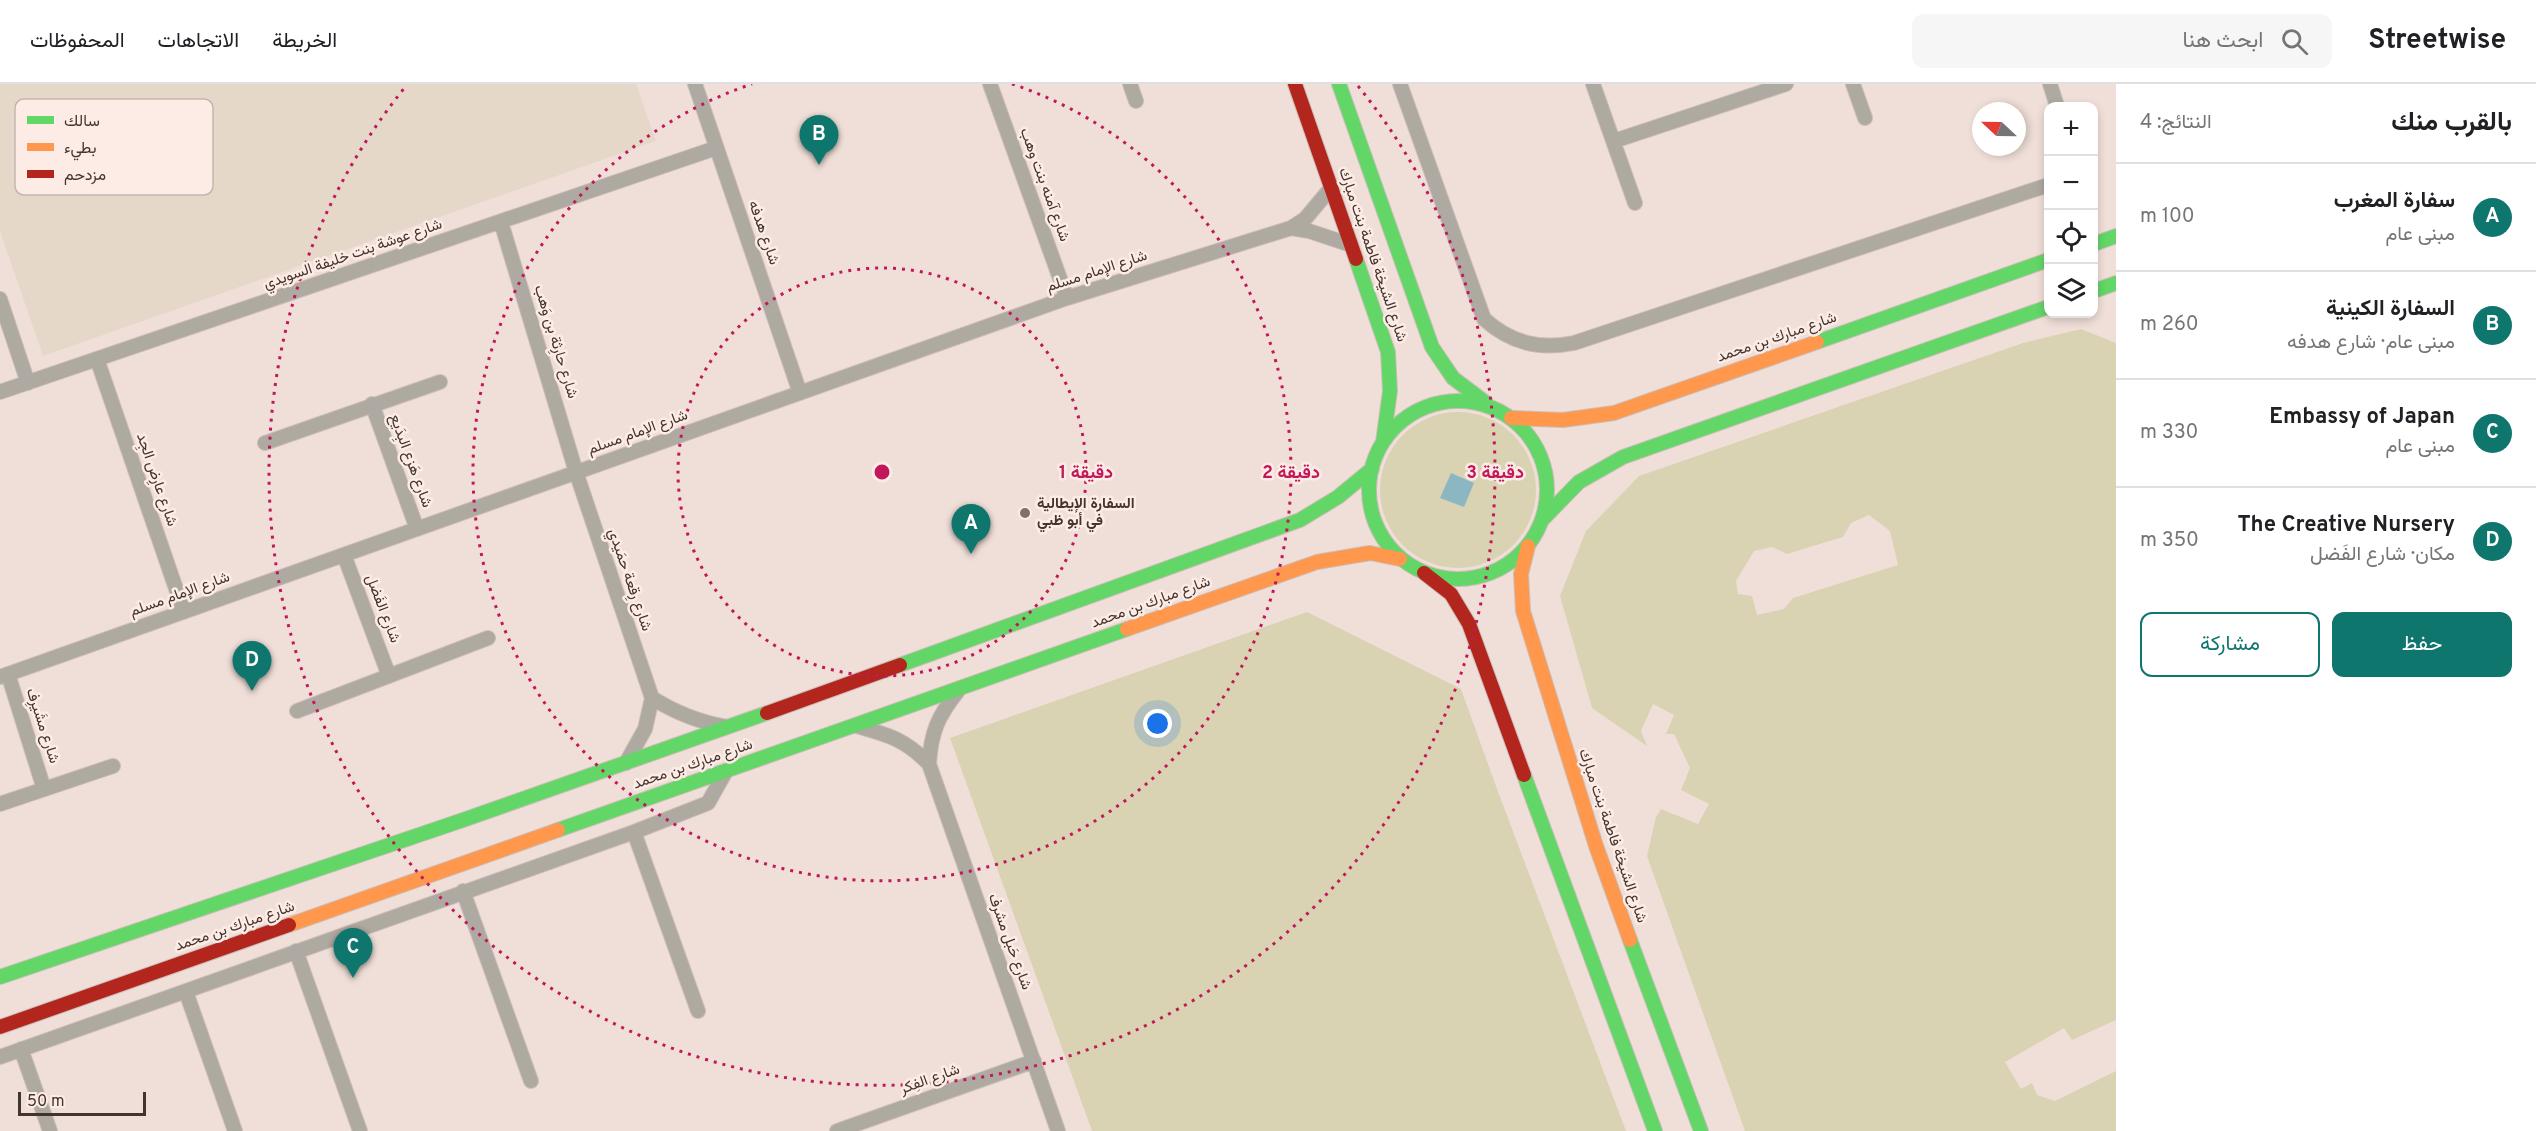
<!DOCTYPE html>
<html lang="ar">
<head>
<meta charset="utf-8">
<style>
	:root { --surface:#fff; --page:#f6f6f6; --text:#202124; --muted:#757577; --line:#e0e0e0; --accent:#0f766e }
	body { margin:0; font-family:Overpass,Vazirmatn,sans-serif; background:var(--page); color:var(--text); direction:rtl }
	.controls { position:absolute; right:18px; top:18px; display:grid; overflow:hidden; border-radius:12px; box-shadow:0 3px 9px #0003 }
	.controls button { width:54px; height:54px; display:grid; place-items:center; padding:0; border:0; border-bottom:2px solid var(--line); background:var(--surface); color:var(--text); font:30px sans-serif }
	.compass { position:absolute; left:1972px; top:18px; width:54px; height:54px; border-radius:50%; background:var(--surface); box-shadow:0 3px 9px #0003; rotate:292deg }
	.scale { position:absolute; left:18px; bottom:15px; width:128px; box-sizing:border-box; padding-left:6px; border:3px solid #43342e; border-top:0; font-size:16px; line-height:21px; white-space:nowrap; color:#43342e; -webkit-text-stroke:4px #fcece5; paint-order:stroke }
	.you { position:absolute; left:1158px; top:640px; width:21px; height:21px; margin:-15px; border:4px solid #fff; border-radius:50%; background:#1a73e8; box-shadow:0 0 0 9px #1a73e833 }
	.badge { display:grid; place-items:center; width:39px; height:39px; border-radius:50%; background:var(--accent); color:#fff; font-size:20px; font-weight:700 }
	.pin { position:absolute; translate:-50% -50px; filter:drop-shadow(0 2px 3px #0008) }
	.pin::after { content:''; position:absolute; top:32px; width:21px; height:18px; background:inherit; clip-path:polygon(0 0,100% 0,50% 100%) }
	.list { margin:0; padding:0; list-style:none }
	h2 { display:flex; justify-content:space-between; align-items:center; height:78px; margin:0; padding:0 24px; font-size:26px }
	h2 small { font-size:20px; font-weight:400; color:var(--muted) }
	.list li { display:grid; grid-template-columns:39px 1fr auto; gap:18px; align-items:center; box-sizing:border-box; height:108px; padding:0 24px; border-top:2px solid var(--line) }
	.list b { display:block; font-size:22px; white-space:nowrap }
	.list p { margin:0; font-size:20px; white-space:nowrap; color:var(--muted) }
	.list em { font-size:20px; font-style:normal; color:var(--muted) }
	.actions { display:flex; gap:12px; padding:18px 24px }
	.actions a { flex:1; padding:14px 0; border:2px solid var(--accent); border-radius:12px; text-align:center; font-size:21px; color:var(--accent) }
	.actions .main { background:var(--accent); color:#fff }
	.icon { flex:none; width:33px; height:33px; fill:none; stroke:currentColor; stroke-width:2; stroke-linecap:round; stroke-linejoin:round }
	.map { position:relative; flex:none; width:2116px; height:1047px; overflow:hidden; direction:ltr }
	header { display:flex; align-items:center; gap:36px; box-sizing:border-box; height:84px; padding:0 30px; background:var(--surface); border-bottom:2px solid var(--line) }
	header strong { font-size:28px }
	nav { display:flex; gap:33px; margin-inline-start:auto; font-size:21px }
	.search { width:420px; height:54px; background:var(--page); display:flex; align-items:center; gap:15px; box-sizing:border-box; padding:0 21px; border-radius:12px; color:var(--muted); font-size:22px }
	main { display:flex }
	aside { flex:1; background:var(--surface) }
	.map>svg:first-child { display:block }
</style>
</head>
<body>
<header>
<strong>Streetwise</strong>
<div class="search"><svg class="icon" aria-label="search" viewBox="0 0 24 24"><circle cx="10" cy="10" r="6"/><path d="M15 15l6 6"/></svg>ابحث هنا</div>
<nav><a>الخريطة</a><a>الاتجاهات</a><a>المحفوظات</a></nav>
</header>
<main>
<aside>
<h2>بالقرب منك<small>النتائج: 4</small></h2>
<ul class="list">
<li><span class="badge">A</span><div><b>سفارة المغرب</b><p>مبنى عام</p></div><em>100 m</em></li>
<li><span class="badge">B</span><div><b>السفارة الكينية</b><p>مبنى عام · شارع هدفه</p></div><em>260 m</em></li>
<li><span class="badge">C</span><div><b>Embassy of Japan</b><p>مبنى عام</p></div><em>330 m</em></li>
<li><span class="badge">D</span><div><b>The Creative Nursery</b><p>مكان · شارع الفَضل</p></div><em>350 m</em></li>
</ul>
<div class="actions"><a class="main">حفظ</a><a>مشاركة</a></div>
</aside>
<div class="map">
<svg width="2116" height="1047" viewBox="0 0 2116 1047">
	<rect width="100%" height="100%" fill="#f0dfd8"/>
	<path fill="#e5d8c9" d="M 0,0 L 636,0 L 656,57 L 43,272 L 0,147 Z"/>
	<path fill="#d9d3b3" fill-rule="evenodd" d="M 2081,245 L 2116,259 L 2116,936 L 2072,956 L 2064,944 L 2005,978 L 2021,1005 L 2032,999 L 2037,1011 L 2055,1017 L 2116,987 L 2116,1047 L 1745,1047 L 1647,772 L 1656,733 L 1661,725 L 1698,740 L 1709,720 L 1681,706 L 1690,684 L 1674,650 L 1666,650 L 1674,631 L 1653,620 L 1641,647 L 1647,662 L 1592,624 L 1560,512 L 1586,447 L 1639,392 L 2023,259 ZM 1869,431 L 1890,447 L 1898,481 L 1793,514 L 1784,525 L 1757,531 L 1752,512 L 1738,510 L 1736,497 L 1754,467 L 1772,463 L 1787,470 L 1843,453 L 1851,439 Z
		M1380 406a78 78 0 1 1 156 0a78 78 0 1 1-156 0Z
		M 1307,528 L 1461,605 L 1497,705 L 1626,1047 L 1092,1047 L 950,654 Z"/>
	<path fill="#8cb7c2" d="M 1451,389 L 1474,399 L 1464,423 L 1440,414 Z"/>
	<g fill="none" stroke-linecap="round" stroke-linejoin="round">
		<defs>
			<path id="street" d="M 695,0 L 800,309
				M 990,0 L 1067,214
				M 1130,0 L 1136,17
				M 1400,0 L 1484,235 C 1511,259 1539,266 1574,259 L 2048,101
				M 1593,0 L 1635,119
				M 1853,0 L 1865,34
				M 2050,0 L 2057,22
				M 1614,57 L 1786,0
				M 501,138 L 576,388 L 652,614 L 645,645 L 626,679
				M 1291,144 L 1309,147 L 1351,161
				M 0,215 L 28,299
				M 97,275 L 184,528
				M 0,308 L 716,64
				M 372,320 L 417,445
				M 265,359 L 440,298
				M 344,471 L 389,592
				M 8,590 L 44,705
				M 0,593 L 1067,214 L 1291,144 L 1305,135 L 1331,104
				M 958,607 C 938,632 931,648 929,680 L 1058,1047
				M 652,614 C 676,629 698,638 727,643
				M 297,627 L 488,554
				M 857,642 C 889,651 906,656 929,680
				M 0,720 L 113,682
				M 634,748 L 698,927
				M 463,807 L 531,997
				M 296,867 L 360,1047
				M 186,908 L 235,1047
				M 21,965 L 50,1047
				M 0,973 L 634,748 L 708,719 L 726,687
				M 837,1047 L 1034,977"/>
			<path id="fast" d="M 1339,0 L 1432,263 L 1453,294 L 1486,319
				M 2094,160 L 2116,152
				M 1356,175 L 1388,268 L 1390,307 L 1383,358
				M 2094,207 L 2116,199
				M 1817,258 L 2048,176
				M1369 406a89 89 0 1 1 178 0a89 89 0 1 1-178 0Z
				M 1543,435 L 1579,398 L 1623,373 L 2048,223
				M 900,581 L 1300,436 L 1338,413 L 1372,385
				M 1524,691 L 1655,1047
				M 558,746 L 1127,545
				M 1630,856 L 1701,1047
				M 0,893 L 463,736 L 767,629"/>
			<path id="slow" d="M 1511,334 L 1563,336 L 1614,329 L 1817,258
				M 1528,462 L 1521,490 L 1523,527 L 1596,762 L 1630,856
				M 1127,545 L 1317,478 L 1370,469 L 1400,475
				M 289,841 L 558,746"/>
			<path id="jam" d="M 1295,0 L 1356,175
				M 1424,489 L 1451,510 L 1469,540 L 1524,691
				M 767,629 L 900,581
				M 0,943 L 289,841"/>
		</defs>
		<use href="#street" stroke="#ccbeb8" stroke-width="16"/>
		<use href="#fast" stroke="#ccbeb8" stroke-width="16"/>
		<use href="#slow" stroke="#ccbeb8" stroke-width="16"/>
		<use href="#jam" stroke="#ccbeb8" stroke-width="16"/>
		<use href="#street" stroke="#aea9a1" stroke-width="14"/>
		<use href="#fast" stroke="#63d668" stroke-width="14"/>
		<use href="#slow" stroke="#ff974d" stroke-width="14"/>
		<use href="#jam" stroke="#b3261e" stroke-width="14"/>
	</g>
	<g fill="none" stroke="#c2185b" stroke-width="3" stroke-dasharray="3 6">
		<circle cx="882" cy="388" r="204"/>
		<path d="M1012 0A409 409 0 1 1 752 0"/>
		<path d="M1358 2A613 613 0 1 1 406 2"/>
	</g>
	<circle fill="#80706a" stroke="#fcece5" stroke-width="2" cx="1025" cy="429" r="6"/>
	<g text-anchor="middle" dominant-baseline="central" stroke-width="5" stroke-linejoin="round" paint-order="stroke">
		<g font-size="15" fill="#43342e" stroke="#fcece5">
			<text transform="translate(1044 101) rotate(70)">شارع آمنه بنت وهب</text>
			<text transform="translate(763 149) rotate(71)">شارع هدفه</text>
			<text transform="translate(353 171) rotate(-19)">شارع عوشة بنت خليفة السويدي</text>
			<text transform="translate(1372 171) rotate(71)">شارع الشيخة فاطمة بنت مبارك</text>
			<text transform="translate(1097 188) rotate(-18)">شارع الإمام مسلم</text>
			<text transform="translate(1777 254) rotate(-19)">شارع مبارك بن محمد</text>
			<text transform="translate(555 258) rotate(73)">شارع حارِثة بن وَهب</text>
			<text transform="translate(638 349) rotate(-20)">شارع الإمام مسلم</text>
			<text transform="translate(410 377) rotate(70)">شارع هَزع البِدَيع</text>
			<text transform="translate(156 396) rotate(71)">شارع عارِض الجِد</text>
			<text transform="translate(629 496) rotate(71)">شارع رِقعة حمَيدي</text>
			<text transform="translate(180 511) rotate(-20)">شارع الإمام مسلم</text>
			<text transform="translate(1151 519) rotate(-20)">شارع مبارك بن محمد</text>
			<text transform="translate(382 525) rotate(69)">شارع الفَضل</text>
			<text transform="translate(42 642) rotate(72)">شارع مشَيرِف</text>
			<text transform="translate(693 681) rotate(-19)">شارع مبارك بن محمد</text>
			<text transform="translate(1612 752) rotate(71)">شارع الشيخة فاطمة بنت مبارك</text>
			<text transform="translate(235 843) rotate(-19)">شارع مبارك بن محمد</text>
			<text transform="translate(1009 858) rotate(70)">شارع حَبل مشرف</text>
			<text transform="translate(930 996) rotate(-20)">شارع الفِكر</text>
		</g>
		<g font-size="15" font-weight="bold" fill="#43342e" stroke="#fcece5" text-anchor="start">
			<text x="1037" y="420">السفارة الإيطالية<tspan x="1037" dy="17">في أبو ظبي</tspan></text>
		</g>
	</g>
	<rect x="15" y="15" width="198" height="96" rx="9" fill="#fcece5" stroke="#c4b5ae" stroke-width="1.5"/>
	<rect x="27" y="32" width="27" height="8" fill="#63d668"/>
	<rect x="27" y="59" width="27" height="8" fill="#ff974d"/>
	<rect x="27" y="86" width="27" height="8" fill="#b3261e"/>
	<g font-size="16" fill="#43342e">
		<text x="64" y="42">سالك</text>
		<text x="64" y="69">بطيء</text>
		<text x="64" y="96">مزدحم</text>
	</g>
	<circle cx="882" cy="388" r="9" fill="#c2185b" stroke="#fcece5" stroke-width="3"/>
	<g font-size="18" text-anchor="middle" font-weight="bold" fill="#c2185b" stroke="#fcece5" stroke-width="5" stroke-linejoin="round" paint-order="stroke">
		<text x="1086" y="394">1 دقيقة</text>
		<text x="1291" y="394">2 دقيقة</text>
		<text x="1495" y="394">3 دقيقة</text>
	</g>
</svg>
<div class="controls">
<button>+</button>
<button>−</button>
<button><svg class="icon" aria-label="locate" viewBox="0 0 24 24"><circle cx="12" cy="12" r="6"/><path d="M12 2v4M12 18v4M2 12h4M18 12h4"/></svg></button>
<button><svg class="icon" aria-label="layers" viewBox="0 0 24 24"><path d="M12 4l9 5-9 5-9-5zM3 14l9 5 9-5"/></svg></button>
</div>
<svg class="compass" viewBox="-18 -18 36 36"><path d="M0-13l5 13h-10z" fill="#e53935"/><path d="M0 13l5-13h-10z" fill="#757577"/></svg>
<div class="scale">50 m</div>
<div class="you"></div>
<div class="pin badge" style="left:971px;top:470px">A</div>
<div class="pin badge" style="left:819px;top:81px">B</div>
<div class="pin badge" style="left:353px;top:894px">C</div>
<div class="pin badge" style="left:252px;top:607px">D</div>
</div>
</main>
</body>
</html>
